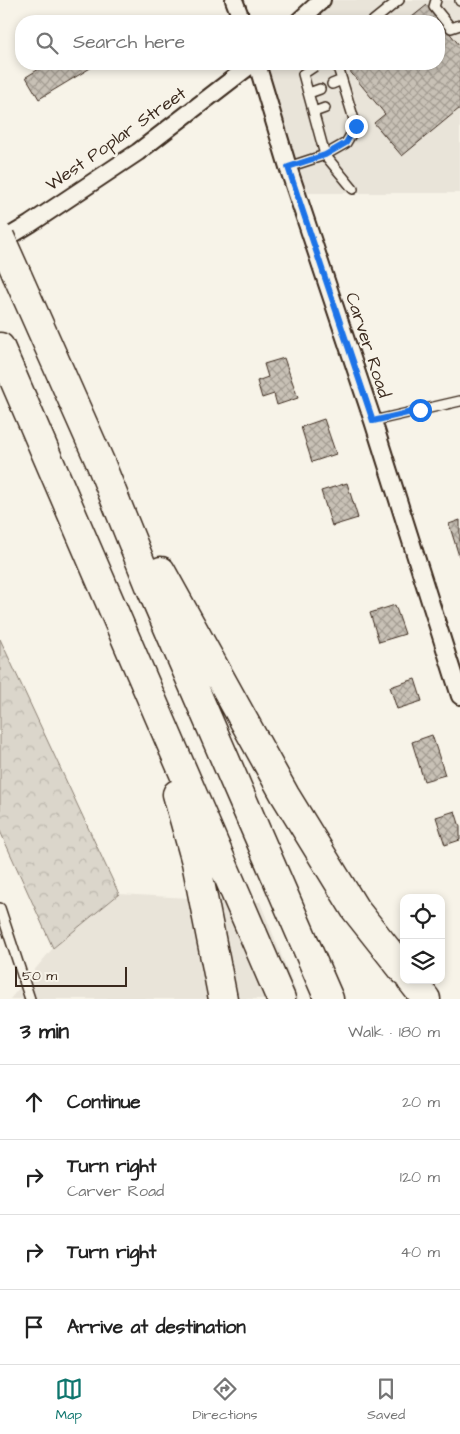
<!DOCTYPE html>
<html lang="en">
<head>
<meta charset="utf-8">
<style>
	:root { --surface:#fff; --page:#f6f6f6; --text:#222; --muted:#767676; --line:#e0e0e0; --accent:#0f766e }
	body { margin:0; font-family:"Architects Daughter",sans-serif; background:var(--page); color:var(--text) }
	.controls { position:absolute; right:15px; bottom:15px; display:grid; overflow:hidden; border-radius:10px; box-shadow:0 2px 8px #0003 }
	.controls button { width:45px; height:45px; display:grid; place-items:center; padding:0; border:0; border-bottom:1px solid var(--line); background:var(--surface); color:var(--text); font:25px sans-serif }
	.scale { position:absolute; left:15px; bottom:12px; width:112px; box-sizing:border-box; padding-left:5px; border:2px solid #3b2a1e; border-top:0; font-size:14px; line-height:18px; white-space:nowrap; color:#3b2a1e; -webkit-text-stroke:4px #f7f3e8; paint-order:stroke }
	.stop { position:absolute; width:15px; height:15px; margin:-11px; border:4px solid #1a73e8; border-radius:50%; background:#fff }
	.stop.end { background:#1a73e8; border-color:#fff; box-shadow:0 1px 5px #0008 }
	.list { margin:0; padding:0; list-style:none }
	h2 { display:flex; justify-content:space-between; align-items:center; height:65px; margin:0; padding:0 20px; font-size:21px }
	h2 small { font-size:16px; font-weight:400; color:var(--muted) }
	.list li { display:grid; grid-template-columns:32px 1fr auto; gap:15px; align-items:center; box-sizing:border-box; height:75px; padding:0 20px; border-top:1px solid var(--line) }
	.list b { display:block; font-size:19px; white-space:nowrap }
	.list p { margin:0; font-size:16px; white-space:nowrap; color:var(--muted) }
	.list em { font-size:16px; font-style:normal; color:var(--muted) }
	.icon { flex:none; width:28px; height:28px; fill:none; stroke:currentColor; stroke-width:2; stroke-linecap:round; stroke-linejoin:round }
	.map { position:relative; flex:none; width:460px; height:999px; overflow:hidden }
	.search { position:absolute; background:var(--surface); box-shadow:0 2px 8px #0003; left:15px; right:15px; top:15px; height:55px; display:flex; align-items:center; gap:12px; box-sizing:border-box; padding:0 18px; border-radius:20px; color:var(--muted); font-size:19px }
	.sheet { height:365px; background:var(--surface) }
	nav { display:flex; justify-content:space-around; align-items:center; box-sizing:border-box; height:70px; border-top:1px solid var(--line); background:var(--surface); font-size:14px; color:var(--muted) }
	nav a { display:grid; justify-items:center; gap:2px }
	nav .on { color:var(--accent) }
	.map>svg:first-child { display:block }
</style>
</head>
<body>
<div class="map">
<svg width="460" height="999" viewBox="0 0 460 999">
	<defs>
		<pattern id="forest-crowns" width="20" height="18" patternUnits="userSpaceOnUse" patternTransform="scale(1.25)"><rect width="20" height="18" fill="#dbd6cb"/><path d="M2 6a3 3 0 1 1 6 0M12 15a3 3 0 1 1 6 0" fill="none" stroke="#bdb8ae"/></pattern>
		<pattern id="building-cross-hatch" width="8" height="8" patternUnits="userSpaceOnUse" patternTransform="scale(1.25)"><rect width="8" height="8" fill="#c8c1b6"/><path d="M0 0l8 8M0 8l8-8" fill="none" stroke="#a49d93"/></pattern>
	</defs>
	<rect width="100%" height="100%" fill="#f7f3e8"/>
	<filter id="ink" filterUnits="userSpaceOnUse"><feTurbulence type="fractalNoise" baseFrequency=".02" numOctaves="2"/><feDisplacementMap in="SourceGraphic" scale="10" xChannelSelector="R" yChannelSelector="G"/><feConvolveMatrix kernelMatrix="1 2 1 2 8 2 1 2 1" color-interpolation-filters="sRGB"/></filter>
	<g filter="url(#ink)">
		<path fill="#e9e4d9" d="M 325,0 L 460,0 L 460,193 L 296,193 L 264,64 L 439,64 L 439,21 L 304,21 Z
			M 119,894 L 260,902 L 299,999 L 10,999 L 53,948 Z"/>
		<path fill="url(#forest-crowns)" stroke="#8b8074" d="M 0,639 L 119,894 L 53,948 L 0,831 Z"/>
		<path fill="url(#building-cross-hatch)" stroke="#3b2a1e" d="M 427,5 L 460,46 L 460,108 L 402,156 L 374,123 L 385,114 L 348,69 L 355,64 L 439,64 L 439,21 L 407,21 Z
			M 47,64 L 97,64 L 39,99 L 26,77 Z
			M 284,358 L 298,398 L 277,405 L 274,394 L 262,398 L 257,381 L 268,377 L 264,364 Z
			M 324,419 L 336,454 L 312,462 L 301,427 Z
			M 347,483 L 358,518 L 332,526 L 321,491 Z
			M 460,520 L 460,556 L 459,556 L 449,524 Z
			M 395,605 L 405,634 L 379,642 L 370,613 Z
			M 415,679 L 422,701 L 397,709 L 390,687 Z
			M 432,735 L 445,775 L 424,781 L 412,742 Z
			M 455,811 L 460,827 L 460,840 L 445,845 L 436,817 Z"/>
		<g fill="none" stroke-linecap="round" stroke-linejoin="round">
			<defs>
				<path id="lane" d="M 436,0 L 434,7 L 451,28 L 460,25
					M 460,0 L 460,1
					M 373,21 L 399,0
					M 318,64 L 303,74 L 325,155 L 353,189
					M 332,84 L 342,80
					M 309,93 L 320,89
					M 314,112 L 325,108
					M 288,167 L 325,155 L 346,143 L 356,126 L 337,64
					M 373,421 L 460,401
					M 0,908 L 30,999"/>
				<path id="street" d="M 234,0 L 242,21
					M 299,21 L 322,0
					M 257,64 L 288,167 L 373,421 L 460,696
					M 0,242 L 30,224 L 138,152 L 252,64"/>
				<path id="highway" d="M 17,275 L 100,462 L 150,586 L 329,999
					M 0,347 L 281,999
					M 161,571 L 285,795 L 355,909 L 404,971
					M 177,794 L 196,862 L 223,999
					M 411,980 L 426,999"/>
			</defs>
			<use href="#lane" stroke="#3b2a1e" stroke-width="12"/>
			<use href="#street" stroke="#3b2a1e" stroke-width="20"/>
			<use href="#highway" stroke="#3b2a1e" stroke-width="31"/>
			<use href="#lane" stroke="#f7f3e8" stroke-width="9"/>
			<use href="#street" stroke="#f7f3e8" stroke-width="16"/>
			<use href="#highway" stroke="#f7f3e8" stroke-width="28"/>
			<defs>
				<path id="highway-bridge" d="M 0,237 L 17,275"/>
			</defs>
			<use href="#highway-bridge" stroke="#3b2a1e" stroke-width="31" stroke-linecap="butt"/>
			<use href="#highway-bridge" stroke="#f7f3e8" stroke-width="28"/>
		</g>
	</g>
	<g fill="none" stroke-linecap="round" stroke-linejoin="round" filter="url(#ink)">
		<path stroke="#1a73e8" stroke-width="6" d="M 356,126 L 346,143 L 325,155 L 288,167 L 373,421 L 420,410"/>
	</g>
	<g text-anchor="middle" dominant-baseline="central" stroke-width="5" stroke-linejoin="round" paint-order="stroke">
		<g font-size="18" fill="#3b2a1e" stroke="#f7f3e8">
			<text transform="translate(116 139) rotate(-35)">West Poplar Street</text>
			<text transform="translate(368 345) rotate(72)">Carver Road</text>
		</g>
	</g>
</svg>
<div class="controls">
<button><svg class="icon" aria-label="locate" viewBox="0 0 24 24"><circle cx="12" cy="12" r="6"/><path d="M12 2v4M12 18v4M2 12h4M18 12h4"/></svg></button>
<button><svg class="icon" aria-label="layers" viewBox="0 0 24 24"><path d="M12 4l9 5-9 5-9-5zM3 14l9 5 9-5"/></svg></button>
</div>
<div class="scale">50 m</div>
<div class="stop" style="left:420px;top:410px"></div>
<div class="stop end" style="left:356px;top:126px"></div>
<div class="search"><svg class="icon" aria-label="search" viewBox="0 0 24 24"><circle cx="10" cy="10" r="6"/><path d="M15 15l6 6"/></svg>Search here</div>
</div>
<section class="sheet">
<h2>3 min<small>Walk · 180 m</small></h2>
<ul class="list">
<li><svg class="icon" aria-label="ahead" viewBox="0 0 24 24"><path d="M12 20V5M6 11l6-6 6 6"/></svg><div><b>Continue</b></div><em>20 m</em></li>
<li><svg class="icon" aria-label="right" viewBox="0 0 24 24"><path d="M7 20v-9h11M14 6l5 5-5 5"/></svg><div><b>Turn right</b><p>Carver Road</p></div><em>120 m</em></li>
<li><svg class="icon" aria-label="right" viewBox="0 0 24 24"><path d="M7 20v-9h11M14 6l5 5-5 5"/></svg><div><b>Turn right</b></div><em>40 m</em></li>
<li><svg class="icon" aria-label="arrive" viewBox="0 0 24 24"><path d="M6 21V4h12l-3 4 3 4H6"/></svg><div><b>Arrive at destination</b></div></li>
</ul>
</section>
<nav>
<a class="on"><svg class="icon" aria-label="map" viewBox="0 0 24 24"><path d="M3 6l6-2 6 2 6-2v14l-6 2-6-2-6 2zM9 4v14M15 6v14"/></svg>Map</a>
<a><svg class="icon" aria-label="directions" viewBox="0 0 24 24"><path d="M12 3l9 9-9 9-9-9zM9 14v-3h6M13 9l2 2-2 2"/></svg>Directions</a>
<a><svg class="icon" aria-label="saved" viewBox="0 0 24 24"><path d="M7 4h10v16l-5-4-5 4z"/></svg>Saved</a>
</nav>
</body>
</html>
